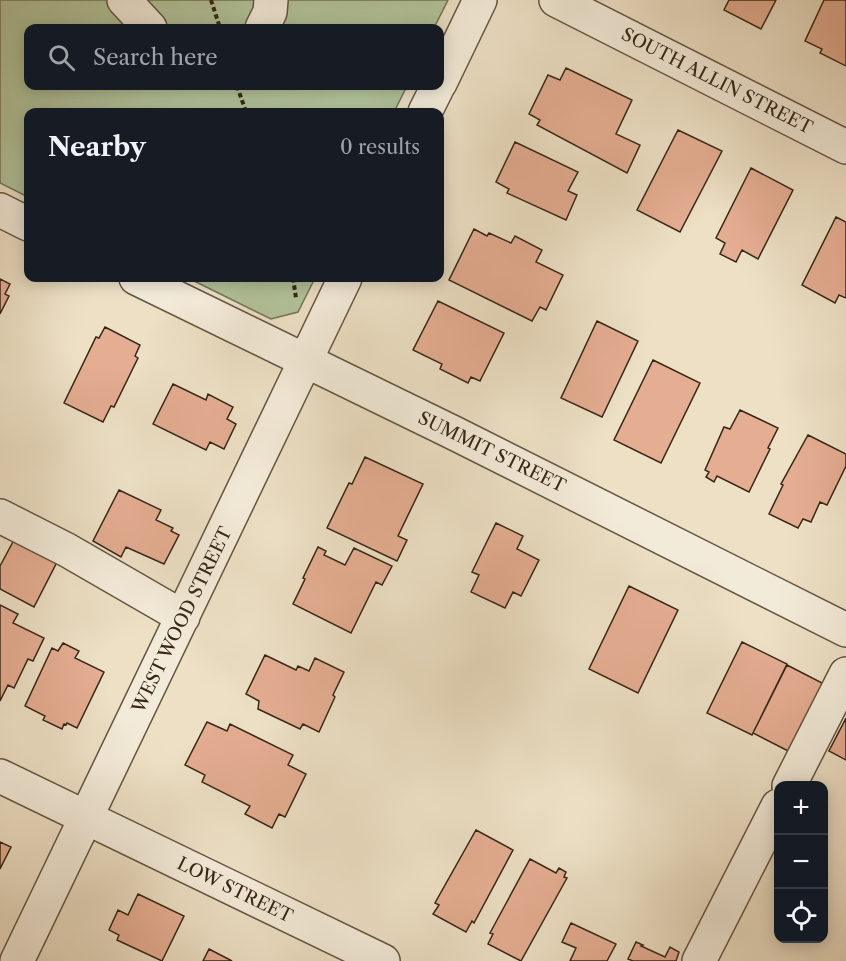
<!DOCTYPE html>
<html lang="en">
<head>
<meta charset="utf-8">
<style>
	:root { --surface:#171b24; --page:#242831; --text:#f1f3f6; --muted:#9ea1a6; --line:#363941 }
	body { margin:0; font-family:"Libre Caslon Text",serif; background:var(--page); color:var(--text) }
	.controls { position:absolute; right:18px; bottom:18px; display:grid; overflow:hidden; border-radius:12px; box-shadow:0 3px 15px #0003 }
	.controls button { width:54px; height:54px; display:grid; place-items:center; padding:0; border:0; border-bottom:2px solid var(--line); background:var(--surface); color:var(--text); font:30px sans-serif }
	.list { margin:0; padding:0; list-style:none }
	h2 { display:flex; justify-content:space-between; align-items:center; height:78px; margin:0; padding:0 24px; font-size:26px }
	h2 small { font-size:20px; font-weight:400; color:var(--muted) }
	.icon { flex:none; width:33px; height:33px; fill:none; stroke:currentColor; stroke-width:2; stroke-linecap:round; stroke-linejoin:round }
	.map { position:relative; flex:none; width:846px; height:961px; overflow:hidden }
	.search { position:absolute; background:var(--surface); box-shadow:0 3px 15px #0003; left:24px; top:24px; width:420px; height:66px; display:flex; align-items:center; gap:15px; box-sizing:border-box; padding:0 21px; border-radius:12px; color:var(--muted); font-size:22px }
	.panel { position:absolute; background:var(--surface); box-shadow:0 3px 15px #0003; left:24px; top:108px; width:420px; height:174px; border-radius:12px }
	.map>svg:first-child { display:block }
</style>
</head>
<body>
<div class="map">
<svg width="846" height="961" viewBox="0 0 846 961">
	<rect width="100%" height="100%" fill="#ede0c5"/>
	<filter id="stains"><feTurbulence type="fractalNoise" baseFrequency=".00333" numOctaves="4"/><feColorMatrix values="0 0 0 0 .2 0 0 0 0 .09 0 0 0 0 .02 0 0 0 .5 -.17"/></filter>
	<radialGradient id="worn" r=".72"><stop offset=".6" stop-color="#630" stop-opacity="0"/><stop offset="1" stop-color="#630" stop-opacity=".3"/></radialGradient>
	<path fill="#b2c39a" stroke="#747558" stroke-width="1.5" d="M 0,0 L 448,0 L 434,28 L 28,28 L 28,86 L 407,86 L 394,112 L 28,112 L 28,197 L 0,183 Z
		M 188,278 L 315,278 L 298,312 L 271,319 Z"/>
	<path fill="#e5ad92" stroke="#372717" stroke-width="1.5" d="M 729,0 L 776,0 L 761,29 L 724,10 Z
		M 824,0 L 846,0 L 846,66 L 820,53 L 822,49 L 805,41 Z
		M 566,68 L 632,100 L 616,134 L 640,145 L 627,173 L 537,125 L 540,120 L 529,114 L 548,75 L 560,80 Z
		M 678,130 L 722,151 L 680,232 L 637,210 Z
		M 515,142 L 578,172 L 568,191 L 577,195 L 566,220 L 507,193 L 509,189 L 496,182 Z
		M 751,168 L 793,190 L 758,259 L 742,250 L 736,262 L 720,254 L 725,243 L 716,238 Z
		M 836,217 L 846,222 L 846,298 L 839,295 L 835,303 L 802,285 Z
		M 474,229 L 487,236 L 489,233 L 511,243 L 515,236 L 542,250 L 536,262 L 563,275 L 546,310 L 540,307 L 532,321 L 449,280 Z
		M 0,279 L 10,284 L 5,294 L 9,296 L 0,314 Z
		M 438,301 L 504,333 L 480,381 L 471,377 L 468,383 L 440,369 L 442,364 L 413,350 Z
		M 597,321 L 638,341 L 602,417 L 561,398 Z
		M 105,327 L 140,345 L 135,356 L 138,358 L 114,407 L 111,406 L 103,422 L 64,403 L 96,337 L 99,338 Z
		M 653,360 L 700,383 L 661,463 L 614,440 Z
		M 173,384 L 206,400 L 208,394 L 233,407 L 227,419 L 236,424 L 224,449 L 210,442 L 206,450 L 153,424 Z
		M 740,410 L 778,428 L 768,448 L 770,449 L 749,492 L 717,476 L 714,482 L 706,477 L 709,472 L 705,470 L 724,427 L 730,429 Z
		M 808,435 L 846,454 L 846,466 L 827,505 L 820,502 L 811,522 L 803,519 L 798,528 L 769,514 L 783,485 L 781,484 Z
		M 365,457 L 423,484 L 398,536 L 407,540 L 397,561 L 327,528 L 349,483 L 352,484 Z
		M 119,490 L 161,510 L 156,520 L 173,528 L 171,531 L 179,535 L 164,564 L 126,547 L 121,557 L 93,541 Z
		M 496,523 L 523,536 L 517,549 L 539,560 L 521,596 L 513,592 L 505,608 L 471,592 L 479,575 L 472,572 Z
		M 14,540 L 57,562 L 34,607 L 0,589 L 0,566 Z
		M 318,547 L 326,551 L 324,555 L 345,565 L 354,548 L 392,566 L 382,585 L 376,582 L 351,633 L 293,604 L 305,579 L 303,578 Z
		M 629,586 L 678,610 L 638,693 L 589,669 Z
		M 0,605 L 18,614 L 13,623 L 44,638 L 33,661 L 28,659 L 14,688 L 8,685 L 0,701 Z
		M 742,642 L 787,664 L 752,735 L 707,713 Z
		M 63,643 L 79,651 L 75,658 L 104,672 L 77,728 L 67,723 L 66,725 L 64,724 L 62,729 L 43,720 L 45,716 L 25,706 L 52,648 L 58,651 Z
		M 265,655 L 296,670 L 298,666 L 309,671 L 315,658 L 344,672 L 333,695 L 335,697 L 319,732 L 303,724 L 300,729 L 258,709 L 259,701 L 246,694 Z
		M 787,665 L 828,686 L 794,754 L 753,733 Z
		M 846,718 L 846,760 L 829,751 Z
		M 207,722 L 227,731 L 230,724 L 293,755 L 288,765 L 306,774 L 285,817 L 279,814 L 272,828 L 245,814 L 250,806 L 202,782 L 205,775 L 185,765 Z
		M 476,830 L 513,850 L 474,923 L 472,921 L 466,932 L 433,914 L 439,905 L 435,903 Z
		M 0,842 L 11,847 L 0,869 Z
		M 530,859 L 556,873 L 559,868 L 566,872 L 564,877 L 567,878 L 521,961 L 488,944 L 493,934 L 490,933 Z
		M 138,894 L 184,916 L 162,961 L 117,940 L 119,935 L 109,930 L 118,910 L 128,915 Z
		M 571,923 L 616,944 L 607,961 L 570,961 L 576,948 L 562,942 Z
		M 636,942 L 643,945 L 641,946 L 665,957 L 670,947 L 679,952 L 676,961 L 633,961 L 628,959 Z
		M 209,949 L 232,961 L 203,961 Z"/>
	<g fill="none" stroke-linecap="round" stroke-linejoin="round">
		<defs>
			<path id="minor" d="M 124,0 L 150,28
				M 556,0 L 846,147
				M 262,28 L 270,12 L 271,0
				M 440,83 L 480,0
				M 425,112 L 438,86
				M 0,210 L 28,224
				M 136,278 L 454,433 L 846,630
				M 0,516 L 67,550 L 183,617
				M 0,776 L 383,961
				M 789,786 L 846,674
				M 17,961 L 345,278
				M 699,961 L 778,806"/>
		</defs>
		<use href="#minor" stroke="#645542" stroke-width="36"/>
		<path stroke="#372717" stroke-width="4" stroke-dasharray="4.5 3" stroke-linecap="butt" d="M 211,0 L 220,28
			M 237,86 L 246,112
			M 293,278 L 296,298"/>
		<use href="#minor" stroke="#f3ebd9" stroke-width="33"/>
	</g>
	<g text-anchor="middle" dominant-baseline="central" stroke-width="5" stroke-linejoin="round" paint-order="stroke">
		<g font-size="18" fill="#372717" stroke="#f3ebd9">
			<text transform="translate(717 81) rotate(27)">SOUTH ALLIN STREET</text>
			<text transform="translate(492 452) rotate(26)">SUMMIT STREET</text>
			<text transform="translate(182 620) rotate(-64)">WEST WOOD STREET</text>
			<text transform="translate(235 890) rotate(26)">LOW STREET</text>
		</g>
	</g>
	<rect width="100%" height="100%" filter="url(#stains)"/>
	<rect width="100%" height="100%" fill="url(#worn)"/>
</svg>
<div class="controls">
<button>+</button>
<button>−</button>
<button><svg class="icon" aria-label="locate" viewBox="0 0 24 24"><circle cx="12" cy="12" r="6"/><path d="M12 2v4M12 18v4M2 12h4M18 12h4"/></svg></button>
</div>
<div class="search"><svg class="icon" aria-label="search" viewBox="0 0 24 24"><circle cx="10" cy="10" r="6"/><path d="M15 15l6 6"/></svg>Search here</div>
<section class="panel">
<h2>Nearby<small>0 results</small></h2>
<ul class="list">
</ul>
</section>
</div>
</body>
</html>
